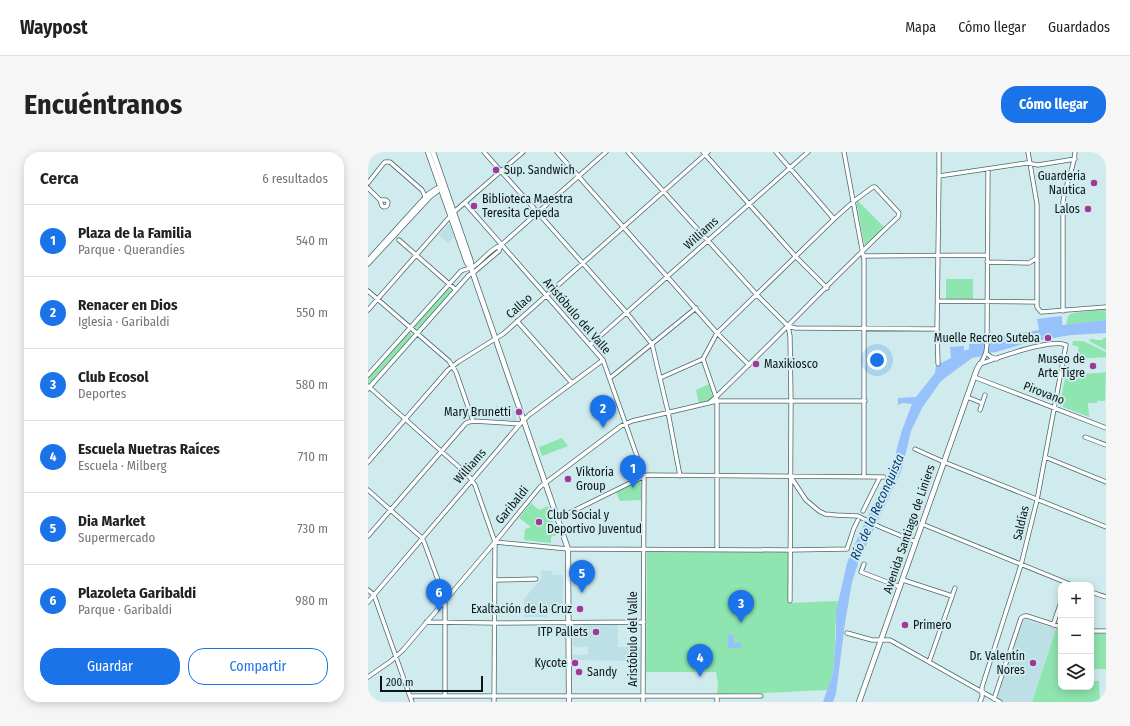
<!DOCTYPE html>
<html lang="es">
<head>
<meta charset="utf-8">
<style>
	:root { --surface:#fff; --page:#f6f6f6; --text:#222; --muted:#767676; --line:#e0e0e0; --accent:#1a73e8 }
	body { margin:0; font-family:"Fira Sans Condensed",sans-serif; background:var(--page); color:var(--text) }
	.controls { position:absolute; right:12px; bottom:12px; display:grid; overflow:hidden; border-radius:8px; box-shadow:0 2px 10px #0003 }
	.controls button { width:36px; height:36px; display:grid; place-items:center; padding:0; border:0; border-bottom:1px solid var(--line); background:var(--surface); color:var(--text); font:20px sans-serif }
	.scale { position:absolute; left:12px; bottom:10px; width:103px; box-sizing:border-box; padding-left:4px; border:2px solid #0c1517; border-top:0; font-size:11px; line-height:14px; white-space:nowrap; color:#0c1517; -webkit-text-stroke:3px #d0ebee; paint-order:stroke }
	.you { position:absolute; left:509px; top:208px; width:14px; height:14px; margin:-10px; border:3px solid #fff; border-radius:50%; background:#1a73e8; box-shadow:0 0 0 6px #1a73e833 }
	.badge { display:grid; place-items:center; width:26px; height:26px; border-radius:50%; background:var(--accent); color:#fff; font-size:13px; font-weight:700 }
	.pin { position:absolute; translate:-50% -33px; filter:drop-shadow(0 1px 2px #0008) }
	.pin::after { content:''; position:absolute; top:21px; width:14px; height:12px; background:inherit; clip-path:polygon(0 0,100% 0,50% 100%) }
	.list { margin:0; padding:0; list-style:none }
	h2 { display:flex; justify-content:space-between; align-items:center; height:52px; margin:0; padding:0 16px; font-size:17px }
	h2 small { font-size:13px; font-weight:400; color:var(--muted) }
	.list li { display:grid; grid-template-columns:26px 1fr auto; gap:12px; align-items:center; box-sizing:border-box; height:72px; padding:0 16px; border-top:1px solid var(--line) }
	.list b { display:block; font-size:15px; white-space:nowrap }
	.list p { margin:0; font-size:13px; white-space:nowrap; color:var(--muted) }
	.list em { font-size:13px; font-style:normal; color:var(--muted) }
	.actions { display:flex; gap:8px; padding:12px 16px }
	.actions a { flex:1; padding:9px 0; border:1px solid var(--accent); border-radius:16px; text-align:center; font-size:14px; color:var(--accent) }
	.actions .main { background:var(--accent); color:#fff }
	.icon { flex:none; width:22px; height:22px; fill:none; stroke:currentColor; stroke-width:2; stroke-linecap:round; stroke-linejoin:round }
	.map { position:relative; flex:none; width:738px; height:550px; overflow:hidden; border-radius:16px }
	header { display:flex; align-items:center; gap:24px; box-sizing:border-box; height:56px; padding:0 20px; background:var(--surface); border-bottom:1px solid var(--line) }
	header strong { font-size:19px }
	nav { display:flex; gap:22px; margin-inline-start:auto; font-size:14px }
	.intro { display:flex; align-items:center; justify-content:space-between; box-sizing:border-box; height:96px; padding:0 24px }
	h1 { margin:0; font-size:28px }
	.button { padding:10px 18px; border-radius:16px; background:var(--accent); color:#fff; font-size:14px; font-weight:700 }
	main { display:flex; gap:24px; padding:0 24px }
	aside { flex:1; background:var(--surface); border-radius:16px; box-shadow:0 2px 10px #0003 }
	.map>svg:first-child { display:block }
</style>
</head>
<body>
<header>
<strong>Waypost</strong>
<nav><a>Mapa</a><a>Cómo llegar</a><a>Guardados</a></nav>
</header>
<div class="intro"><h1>Encuéntranos</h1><a class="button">Cómo llegar</a></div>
<main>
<aside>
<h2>Cerca<small>6 resultados</small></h2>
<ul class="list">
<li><span class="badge">1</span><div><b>Plaza de la Familia</b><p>Parque · Querandíes</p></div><em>540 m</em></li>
<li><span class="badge">2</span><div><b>Renacer en Dios</b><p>Iglesia · Garibaldi</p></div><em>550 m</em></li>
<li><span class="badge">3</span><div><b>Club Ecosol</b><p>Deportes</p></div><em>580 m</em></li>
<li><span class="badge">4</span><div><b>Escuela Nuetras Raíces</b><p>Escuela · Milberg</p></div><em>710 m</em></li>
<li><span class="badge">5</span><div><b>Dia Market</b><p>Supermercado</p></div><em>730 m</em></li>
<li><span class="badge">6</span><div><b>Plazoleta Garibaldi</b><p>Parque · Garibaldi</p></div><em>980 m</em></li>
</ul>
<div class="actions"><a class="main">Guardar</a><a>Compartir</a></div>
</aside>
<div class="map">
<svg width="738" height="550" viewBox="0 0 738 550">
	<rect width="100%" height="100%" fill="#d0ebee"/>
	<path fill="#bce0e5" d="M 80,72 L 82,73 L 86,85 L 80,91 L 71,83 Z
		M 128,253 L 133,256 L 144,253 L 149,267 L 148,269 L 127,267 Z
		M 173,418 L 184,419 L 185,423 L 195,423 L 195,455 L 179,455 L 179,465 L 156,465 L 156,447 L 173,427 Z
		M 656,467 L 688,477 L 664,550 L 637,550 L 631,547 L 630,543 L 654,468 Z
		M 206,472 L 250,473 L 250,495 L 272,495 L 272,509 L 204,508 L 204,503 L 220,503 L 220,495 L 205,495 L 205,474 Z"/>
	<path fill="#8fe5af" d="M 488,48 L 489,48 L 516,75 L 497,93 L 496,91 Z
		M 578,127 L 605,127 L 605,147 L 578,147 Z
		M 80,136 L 83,138 L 83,141 L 51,176 L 47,177 L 47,173 Z
		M 738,157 L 738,168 L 698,173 L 700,164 L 704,161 Z
		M 41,180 L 43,181 L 44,185 L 2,231 L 0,232 L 0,226 Z
		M 735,186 L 738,186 L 738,198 L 721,189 L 722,187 L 727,187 L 727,188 L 735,188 Z
		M 705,189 L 715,189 L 738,200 L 738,205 L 708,207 L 711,195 L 704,193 Z
		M 738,219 L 737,249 L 729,249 L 729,251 L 720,251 L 721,265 L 695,255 L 695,252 L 692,250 L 698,222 L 732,221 L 738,220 Z
		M 341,232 L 345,246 L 342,250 L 331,252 L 328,238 Z
		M 194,286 L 200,294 L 174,304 L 171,295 Z
		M 271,329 L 273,331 L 273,348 L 252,349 L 248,340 Z
		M 163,351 L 171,358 L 180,354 L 189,383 L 183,385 L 183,391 L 156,388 L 157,377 L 163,375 L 151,366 Z
		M 419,399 L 420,401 L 420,451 L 470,449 C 466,472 468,497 465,520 C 464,526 461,532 460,538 L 397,541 L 349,542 L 350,533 L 348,520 L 278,520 L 279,400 Z
		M 688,477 L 693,478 L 693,535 L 723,535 L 723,529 L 731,529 L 732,550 L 664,550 Z
		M 723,481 L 738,482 L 738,517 L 723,517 Z"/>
	<path fill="#96c1fa" d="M 694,164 L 694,173 L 738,168 L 738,181 L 703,183 L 662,190 L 628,200 L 616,201 L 614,204 L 604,206 L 573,229 L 554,256 L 543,279 L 534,317 L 491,409 L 484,430 L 477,471 L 468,542 L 465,550 L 455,550 L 465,521 L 468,481 L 468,460 L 479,411 L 485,396 L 509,345 L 524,318 L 527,309 L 528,300 L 534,278 L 544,252 L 535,251 L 530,253 L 530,246 L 548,245 L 567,221 L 568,214 L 572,211 L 573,211 L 583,206 L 582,195 L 596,194 L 596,199 L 601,197 L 601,188 L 606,187 L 606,190 L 622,191 L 626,186 L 671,178 L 669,167 Z
		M 360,483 L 366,483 L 366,491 L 373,491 L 373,496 L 360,496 Z"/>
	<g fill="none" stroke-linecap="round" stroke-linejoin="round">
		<defs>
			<path id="minor" d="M 116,0 L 258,160 L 284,192 L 300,260 L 312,324
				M 189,0 L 349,181 L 381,213
				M 260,0 L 389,143 L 420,174 L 427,176 L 569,177
				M 335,0 L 428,105 L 459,136
				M 408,0 L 466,67
				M 476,0 L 496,108 L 496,324
				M 660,0 L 669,52 L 669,155 L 673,160 L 738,155
				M 571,24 L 659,11 L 670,13 L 707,7
				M 0,31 L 15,12 L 17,10 L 22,10 L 54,38 L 56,42 L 57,47
				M 0,36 L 12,48 L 18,48 L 20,50 L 19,54 L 16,55 L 14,54 L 12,48
				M 97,51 L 235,208 L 276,324 L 275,550
				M 31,88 L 88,138
				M 496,104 L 619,103
				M 0,108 L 60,42 L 69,36
				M 619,110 L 661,111 L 669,106
				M 0,112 L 62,45 L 70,39
				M 0,139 L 81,209 L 88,220 L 105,269
				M 570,149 L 669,150
				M 0,158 L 86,60 L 155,0
				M 695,159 L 695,50 C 697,33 706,17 707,0
				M 149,169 L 204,231
				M 420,174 L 422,184 L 423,249 L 422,449
				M 222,193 L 440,0
				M 618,201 L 623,205 L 629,207
				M 570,212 L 569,177 L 571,24 L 571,0
				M 612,212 C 618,204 619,198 619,188 L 620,17
				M 0,223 L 93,119 C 96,117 101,117 105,115 C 115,108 122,97 133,93
				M 606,225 L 738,276
				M 242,226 L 328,156
				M 292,226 L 335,207
				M 0,234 L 100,323 L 107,333 L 127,390 L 126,550
				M 0,237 L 101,123 L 105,121 L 131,99 L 133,93 L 238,0
				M 599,245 L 614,251
				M 342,250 L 348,245 C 409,186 468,123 530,65 L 531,61 L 507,35 L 505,35 L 486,49 L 466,67 L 349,181 L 335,207 L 348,245 L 349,249 L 349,398
				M 612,258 L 617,243
				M 717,285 L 738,293
				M 547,297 L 576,310 L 738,375
				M 677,305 L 738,330
				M 0,310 L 80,218 L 90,210 L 135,182 L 340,0
				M 422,324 L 438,348 L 451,359 L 457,362 L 468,363 L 490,364 L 512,375 L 548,390
				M 0,338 L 54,386 L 56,390 L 77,447 L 77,544
				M 495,359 L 512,325
				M 189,367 L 266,329 L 279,323 L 516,325
				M 554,372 L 704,433
				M 0,384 L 98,271 L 101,270 L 105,269 L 152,272
				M 127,390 L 200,397 L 422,398 L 479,397 L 486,376 L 490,368
				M 496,412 L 493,420 L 532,435
				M 127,428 L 168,427
				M 535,428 L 584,444
				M 0,438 L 6,443 L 44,550
				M 723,440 L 738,445
				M 0,450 L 152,272 L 161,263 L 235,208
				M 58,470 L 126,471 L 276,470
				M 685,473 L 693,450
				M 723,479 L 738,479
				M 479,481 L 504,488 L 522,488 L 632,550
				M 561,510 L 587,436
				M 0,525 L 23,509 L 35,498 L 127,390 L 172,335 L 253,274 L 264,269 L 349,249 L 497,249
				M 42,544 L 393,544
				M 0,545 L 5,550
				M 626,547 L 653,466 L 656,464 L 659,464 L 693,475
				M 349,550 L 349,544
				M 612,550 L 614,545 L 614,535 L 653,413 L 669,348 L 698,193 C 683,186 629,206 612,212"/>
			<path id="major" d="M 60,0 L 99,111 L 103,116
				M 65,0 L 103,110 L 103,116 L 200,397 L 201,550
				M 491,550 L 599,245 L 609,217 L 612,212"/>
		</defs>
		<use href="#minor" stroke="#4e6669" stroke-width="5"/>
		<use href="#major" stroke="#4e6669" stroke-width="6"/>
		<use href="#minor" stroke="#fff" stroke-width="3.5"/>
		<use href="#major" stroke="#fff" stroke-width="4.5"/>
	</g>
	<g fill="#a13799" stroke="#d0ebee" stroke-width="1.5">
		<circle cx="128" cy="18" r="4"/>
		<circle cx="726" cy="31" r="4"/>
		<circle cx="106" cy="54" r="4"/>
		<circle cx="720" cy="57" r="4"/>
		<circle cx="680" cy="186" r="4"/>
		<circle cx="388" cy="212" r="4"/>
		<circle cx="725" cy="214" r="4"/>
		<circle cx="151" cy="260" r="4"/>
		<circle cx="200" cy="327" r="4"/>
		<circle cx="171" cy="370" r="4"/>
		<circle cx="212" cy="457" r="4"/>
		<circle cx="537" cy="473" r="4"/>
		<circle cx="228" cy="480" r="4"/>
		<circle cx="207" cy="511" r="4"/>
		<circle cx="665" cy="511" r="4"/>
		<circle cx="211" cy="520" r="4"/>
	</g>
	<g text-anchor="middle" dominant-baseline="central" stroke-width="4" stroke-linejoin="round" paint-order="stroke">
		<g font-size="12" fill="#0c1517" stroke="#d0ebee" text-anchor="end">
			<text x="136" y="18" text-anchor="start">Sup. Sandwich</text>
			<text x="718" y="24">Guarderia<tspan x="718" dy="14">Nautica</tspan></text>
			<text x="114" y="47" text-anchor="start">Biblioteca Maestra<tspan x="114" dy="14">Teresita Cepeda</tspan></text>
			<text x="712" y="57">Lalos</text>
			<text x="672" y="186">Muelle Recreo Suteba</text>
			<text x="717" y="207">Museo de<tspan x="717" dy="14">Arte Tigre</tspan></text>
			<text x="396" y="212" text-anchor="start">Maxikiosco</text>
			<text x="143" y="260">Mary Brunetti</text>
			<text x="208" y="320" text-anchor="start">Viktoria<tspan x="208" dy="14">Group</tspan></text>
			<text x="179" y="363" text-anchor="start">Club Social y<tspan x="179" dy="14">Deportivo Juventud</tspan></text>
			<text x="204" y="457">Exaltación de la Cruz</text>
			<text x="545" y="473" text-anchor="start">Primero</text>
			<text x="220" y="480">ITP Pallets</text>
			<text x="657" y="504">Dr. Valentín<tspan x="657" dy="14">Nores</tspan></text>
			<text x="199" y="511">Kycote</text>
			<text x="219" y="520" text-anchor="start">Sandy</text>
		</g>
		<g font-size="12" fill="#0c1517" stroke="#d0ebee">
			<text transform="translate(333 81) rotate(-42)">Williams</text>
			<text transform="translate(151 154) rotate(-42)">Callao</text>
			<text transform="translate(209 164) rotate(49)">Aristóbulo del Valle</text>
			<text transform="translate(676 241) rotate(21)">Pirovano</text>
			<text transform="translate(102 314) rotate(-49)">Williams</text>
			<text transform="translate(144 353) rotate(-51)">Garibaldi</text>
			<text transform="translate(653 371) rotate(-77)">Saldías</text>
			<text transform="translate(541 377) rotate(-71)">Avenida Santiago de Liniers</text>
			<text transform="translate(265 487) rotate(-90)">Aristóbulo del Valle</text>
		</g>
		<g font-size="13" font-style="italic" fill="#073d7b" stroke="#d0ebee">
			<text transform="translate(509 355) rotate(-66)">Río de la Reconquista</text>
		</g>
	</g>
</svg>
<div class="controls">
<button>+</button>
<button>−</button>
<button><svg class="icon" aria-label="layers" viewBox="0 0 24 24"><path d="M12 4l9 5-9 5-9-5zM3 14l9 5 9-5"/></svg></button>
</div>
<div class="scale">200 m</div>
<div class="you"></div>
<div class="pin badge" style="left:265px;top:336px">1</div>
<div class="pin badge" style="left:235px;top:276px">2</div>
<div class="pin badge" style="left:373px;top:471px">3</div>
<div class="pin badge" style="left:332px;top:525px">4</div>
<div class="pin badge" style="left:214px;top:441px">5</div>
<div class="pin badge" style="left:71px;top:460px">6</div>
</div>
</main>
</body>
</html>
